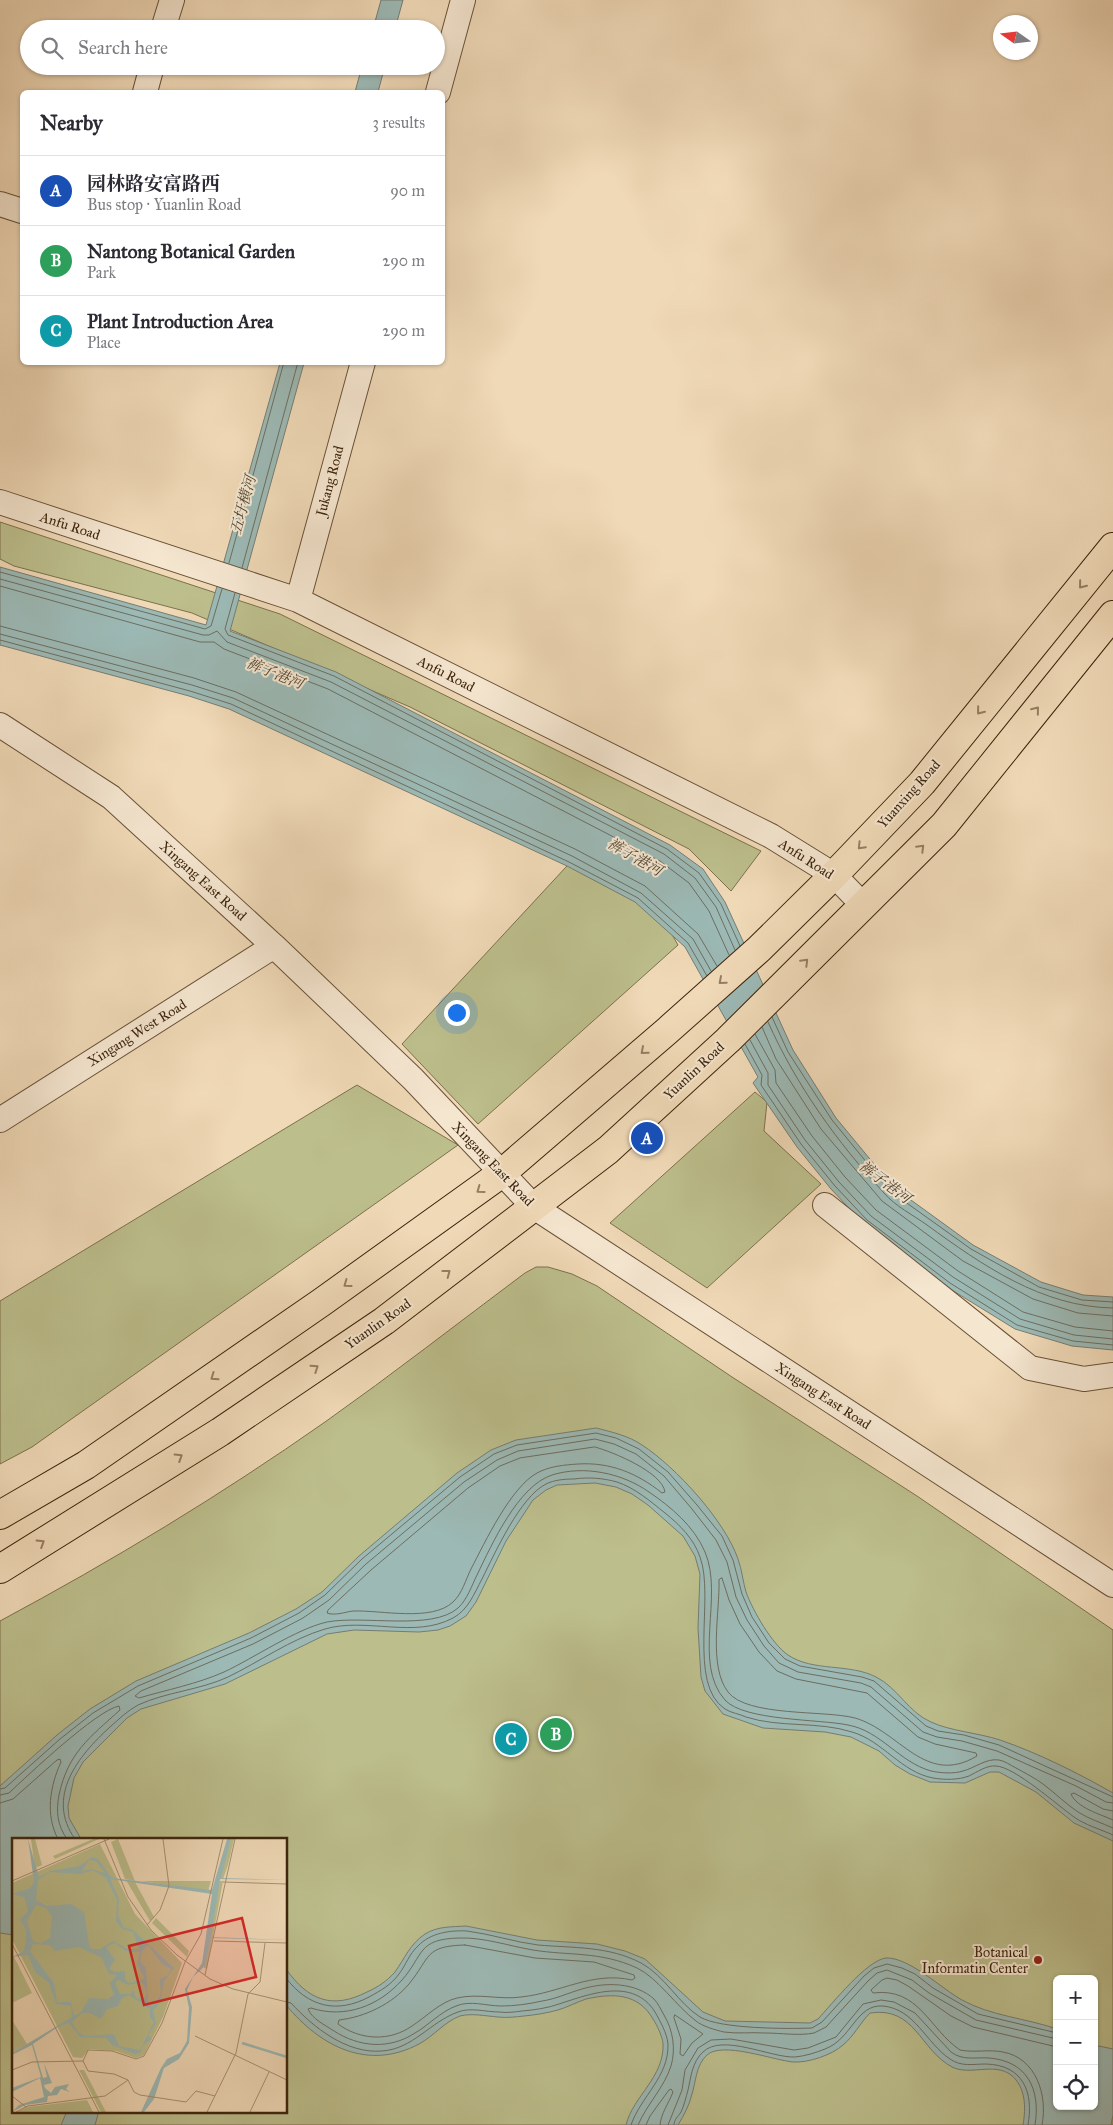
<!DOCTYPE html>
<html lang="en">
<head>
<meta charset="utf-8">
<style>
	:root { --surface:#fff; --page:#f7f7f7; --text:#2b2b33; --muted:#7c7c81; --line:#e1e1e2; --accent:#0b8043 }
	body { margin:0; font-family:"IM FELL Great Primer","Noto Serif SC",serif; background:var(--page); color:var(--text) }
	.controls { position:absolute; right:15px; bottom:15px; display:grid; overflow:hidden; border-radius:8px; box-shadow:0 1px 4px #0004 }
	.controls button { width:45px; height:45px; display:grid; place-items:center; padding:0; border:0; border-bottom:1px solid var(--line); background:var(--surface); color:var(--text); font:25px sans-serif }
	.compass { position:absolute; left:993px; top:15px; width:45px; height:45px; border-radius:50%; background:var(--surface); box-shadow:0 1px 4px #0004; rotate:284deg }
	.you { position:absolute; left:456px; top:1012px; width:18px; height:18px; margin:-12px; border:4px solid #fff; border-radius:50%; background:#1a73e8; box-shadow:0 0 0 8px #1a73e833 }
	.badge { display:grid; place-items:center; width:32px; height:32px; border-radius:50%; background:var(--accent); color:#fff; font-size:16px; font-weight:700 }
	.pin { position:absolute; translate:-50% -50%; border:2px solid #fff; box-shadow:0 1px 5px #0006 }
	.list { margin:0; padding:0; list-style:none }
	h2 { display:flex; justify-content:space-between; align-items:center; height:65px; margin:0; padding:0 20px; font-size:21px }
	h2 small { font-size:16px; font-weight:400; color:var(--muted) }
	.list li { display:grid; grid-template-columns:32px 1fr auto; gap:15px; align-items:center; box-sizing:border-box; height:70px; padding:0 20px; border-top:1px solid var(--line) }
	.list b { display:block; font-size:19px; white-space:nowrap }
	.list p { margin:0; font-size:16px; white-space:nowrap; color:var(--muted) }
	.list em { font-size:16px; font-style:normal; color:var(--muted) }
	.icon { flex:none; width:28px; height:28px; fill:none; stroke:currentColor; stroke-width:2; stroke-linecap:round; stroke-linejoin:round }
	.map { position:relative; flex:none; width:1113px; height:2125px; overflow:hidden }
	.search { position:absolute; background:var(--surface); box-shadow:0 1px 4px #0004; left:20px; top:20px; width:425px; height:55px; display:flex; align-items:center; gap:12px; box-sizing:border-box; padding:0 18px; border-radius:28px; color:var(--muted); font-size:19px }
	.panel { position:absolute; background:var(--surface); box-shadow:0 1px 4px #0004; left:20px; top:90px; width:425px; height:275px; border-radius:8px }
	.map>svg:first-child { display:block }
</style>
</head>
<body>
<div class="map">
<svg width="1113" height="2125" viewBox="0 0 1113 2125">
	<rect width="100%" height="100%" fill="#f0d9b7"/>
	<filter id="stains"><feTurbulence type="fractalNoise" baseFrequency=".004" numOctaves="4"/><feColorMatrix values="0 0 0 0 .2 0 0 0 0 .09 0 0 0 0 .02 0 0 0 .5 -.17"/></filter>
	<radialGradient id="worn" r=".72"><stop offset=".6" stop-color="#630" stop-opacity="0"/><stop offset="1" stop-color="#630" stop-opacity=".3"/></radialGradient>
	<path fill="#bcbe8c" stroke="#7c714c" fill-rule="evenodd" d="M 0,522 L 280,614 L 761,851 L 731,891 L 689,849 L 410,707 L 192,613 L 14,566 L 0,559 Z
		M 579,853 L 647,891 L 678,945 L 478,1124 L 402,1044 Z
		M 357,1085 L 458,1145 L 32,1447 L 0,1464 L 0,1301 Z
		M 755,1092 L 767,1102 L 764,1131 L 821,1184 L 707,1288 L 610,1223 Z
		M 536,1267 L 548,1267 L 572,1274 L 597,1286 L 732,1377 L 917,1496 L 1113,1630 L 1113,2125 L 0,2125 L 0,1621 C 112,1561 221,1495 325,1422 C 393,1374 458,1323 525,1273 ZM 14,1839 L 286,1839 L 286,2111 L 14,2111 ZM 1057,1979 L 1094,1979 L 1094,2106 L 1057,2106 Z"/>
	<path fill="#9cb9b5" stroke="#767d71" d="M 381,0 L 403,0 L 395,29 L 373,29 Z
		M 362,66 L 385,66 L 378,92 L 355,92 Z
		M 280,363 L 304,363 L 230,631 L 336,672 L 670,845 L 703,869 L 725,902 L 793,1050 L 836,1118 L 893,1187 L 973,1245 L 1041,1282 L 1083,1295 L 1113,1297 L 1113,1350 L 1072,1346 L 1015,1329 L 947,1287 L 864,1224 L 831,1189 L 797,1147 L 753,1083 L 758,1077 L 685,947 L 635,902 L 567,866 L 229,709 L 189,696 L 0,645 L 0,567 L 206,625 Z
		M 596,1428 C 612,1432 629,1436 642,1445 C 676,1467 725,1521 738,1559 C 742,1570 743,1582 746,1592 C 753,1611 772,1644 788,1655 C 813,1672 849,1663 876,1677 C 897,1687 909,1713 931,1722 C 950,1731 979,1733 1000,1740 C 1038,1753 1078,1773 1113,1793 L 1113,1841 L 1074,1823 L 1036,1792 L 999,1772 L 990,1772 L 965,1783 L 930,1782 L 910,1774 L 895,1765 L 879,1751 L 851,1737 L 825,1732 L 763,1728 L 723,1714 L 705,1691 L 701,1677 L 698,1628 L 700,1574 L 695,1556 L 683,1536 L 648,1505 L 632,1494 L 616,1487 L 595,1483 L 557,1485 L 546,1490 L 533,1500 L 506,1541 L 476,1602 L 466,1616 L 450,1626 L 438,1630 L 419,1632 L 354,1630 L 327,1634 L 225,1684 L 141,1709 L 127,1718 L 83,1762 L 74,1778 L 68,1806 L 69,1818 L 81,1839 L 14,1839 L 14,1935 L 0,1933 L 0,1786 L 57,1735 L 90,1709 L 136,1681 L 249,1633 L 296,1609 L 322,1592 L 359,1556 L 457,1473 L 491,1450 L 516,1440 Z
		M 466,1926 L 537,1940 L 597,1944 L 625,1951 L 645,1959 L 703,2012 L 725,2021 L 810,2023 L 818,2019 C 832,2004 867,1960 886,1958 C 909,1957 942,1989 962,2000 C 991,2016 1025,2018 1057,2029 L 1057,2106 L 1094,2106 L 1094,2045 L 1113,2049 L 1113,2115 L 1111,2125 L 1023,2125 C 1026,2108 1026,2087 1011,2075 C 994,2062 970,2076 952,2067 C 920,2050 915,2006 870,2013 C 860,2023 854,2036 843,2045 C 832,2055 808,2063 793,2062 C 773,2060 722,2041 707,2055 C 696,2065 696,2081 692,2094 C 689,2106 684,2115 678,2125 L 626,2125 C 633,2096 665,2077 663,2043 C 662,2036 657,2025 653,2019 C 638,1993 613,1993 586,1999 C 577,2002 568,2007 558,2010 C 547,2013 535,2015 524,2016 C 516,2017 506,2018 498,2017 C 486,2016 471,2013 460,2016 C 444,2022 434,2036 419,2044 C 368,2071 321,2047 286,2005 L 286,1969 C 308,2000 332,2010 367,1992 C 378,1987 387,1981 395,1972 C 405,1958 410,1944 425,1934 C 438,1926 452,1927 466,1926 Z
		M 67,2111 L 99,2111 L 95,2125 L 61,2125 Z"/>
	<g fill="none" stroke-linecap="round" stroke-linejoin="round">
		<path stroke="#6c6e60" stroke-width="1" d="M 229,563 L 284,362
			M 242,568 L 298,362
			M 0,572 L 205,629 L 211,626 L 222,589
			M 0,579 L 203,635 L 209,635 L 217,631 L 227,642 L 331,682 L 664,854 L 695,878 L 716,907 L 735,950
			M 0,586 L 200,642 L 214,642 L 224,649 L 328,689 L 660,861 L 689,883 L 709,911 L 729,955
			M 235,593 L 225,629 L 228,635 L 334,676 L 667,849 L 699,873 L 721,904 L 740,946
			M 0,626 L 194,678 L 236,692 L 575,849 L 645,886 L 698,934 L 717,966
			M 0,634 L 192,685 L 233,698 L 572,856 L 641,893 L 693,939 L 711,971
			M 0,640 L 190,691 L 231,704 L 569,862 L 638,898 L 688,943 L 707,976
			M 772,1017 L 788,1052 L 832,1120 L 890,1191 L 971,1249 L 1039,1287 L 1082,1300 L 1113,1302
			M 768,1022 C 796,1085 837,1142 884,1193 C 895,1206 913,1215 927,1225 C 982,1265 1042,1307 1113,1308
			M 762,1027 L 776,1059 L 821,1129 L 882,1201 L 963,1261 L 1033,1299 L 1078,1313 L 1113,1316
			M 755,1034 L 775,1070 L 776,1083 L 812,1136 L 845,1177 L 876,1210 L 958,1271 L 1023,1312 L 1075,1327 L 1113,1331
			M 750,1040 L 768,1073 L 768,1085 L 805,1140 L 839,1182 L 871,1216 L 953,1277 L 1020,1319 L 1074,1335 L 1113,1339
			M 745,1044 L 762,1075 L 761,1085 L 801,1144 L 835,1186 L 867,1220 L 950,1283 L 1017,1325 L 1073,1341 L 1113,1345
			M 595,1447 C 613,1452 662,1472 665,1492 L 662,1493 C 637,1473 610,1462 578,1464 C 564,1465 550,1466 537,1473 C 511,1487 485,1542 471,1569 C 466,1579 462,1594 453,1602 C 432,1622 381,1610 353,1611 C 345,1612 335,1616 327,1613 L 328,1610 L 371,1570 L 468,1488 L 500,1466 L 520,1458 Z
			M 722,1578 L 729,1600 L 740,1624 L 759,1652 L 777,1671 L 796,1679 L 867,1693 L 918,1737 L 935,1744 L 976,1753 L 977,1756 C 925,1787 900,1731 855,1718 C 825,1710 747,1717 728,1692 C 708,1666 720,1612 719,1580 Z
			M 0,1789 L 5,1788 L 60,1739 L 93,1713 L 138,1686 L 251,1638 L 299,1613 L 325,1595 L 362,1559 L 460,1477 L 494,1454 L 517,1445 L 596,1433 L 616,1438 L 639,1449 L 668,1472 L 697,1505 L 722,1536 L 733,1560 L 742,1594 L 752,1617 L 769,1643 L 785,1659 L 800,1666 L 862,1677 L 874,1681 L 926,1726 L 938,1731 L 964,1735 L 999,1745 L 1113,1797
			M 0,1795 L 9,1793 C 28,1775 97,1710 119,1706 L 120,1710 C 89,1738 68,1753 59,1795 C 56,1811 57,1825 67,1839
			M 0,1803 L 13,1799 L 57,1760 L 60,1759 L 61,1762 C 50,1786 45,1815 58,1839
			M 1113,1803 L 1106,1802 L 1076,1786 L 997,1751 L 962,1741 L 937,1737 L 923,1732 L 871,1687 L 861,1683 L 798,1672 L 779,1663 L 764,1646 L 747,1620 L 736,1597 L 727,1562 L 716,1540 L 692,1509 L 664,1476 L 636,1454 L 614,1444 L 595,1439 L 518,1451 L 497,1460 L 464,1482 L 366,1564 L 329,1600 L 303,1618 L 253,1644 L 141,1691 L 135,1696 L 139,1698 C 166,1690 197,1684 224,1672 C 254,1658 296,1629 327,1622 C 363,1615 432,1631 458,1608 C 467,1600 472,1585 477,1575 C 492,1544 518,1486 552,1475 C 584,1465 622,1473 649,1492 C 671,1507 694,1526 705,1552 C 724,1596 692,1663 725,1700 C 744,1721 819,1719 848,1725 C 881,1731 899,1762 931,1771 C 940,1773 954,1774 963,1771 C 975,1768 986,1758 999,1760 C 1005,1761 1010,1765 1016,1768 C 1025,1773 1035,1778 1043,1784 C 1055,1793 1066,1804 1078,1812 C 1089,1819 1102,1823 1113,1828
			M 1113,1811 L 1103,1809 L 1074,1793 L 1071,1794 C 1077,1808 1100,1814 1113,1820
			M 75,1839 C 45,1797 78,1756 110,1727 C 119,1719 127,1711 138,1705 C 166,1692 200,1690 228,1677 C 259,1662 291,1639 325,1629 C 366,1617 414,1639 453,1618 C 468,1610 474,1594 482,1579 C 495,1553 520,1497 546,1484 C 554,1480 564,1479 574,1479 C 588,1477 603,1478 617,1482 C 635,1488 650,1501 665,1513 C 680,1525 694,1539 700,1557 C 715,1597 687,1684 725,1709 C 731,1713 740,1714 746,1717 C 780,1728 818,1721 852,1732 C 883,1741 901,1772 933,1778 C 945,1780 958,1780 969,1776 C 977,1772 987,1765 996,1766 C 1015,1767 1057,1805 1074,1817 C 1085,1825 1100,1829 1113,1835
			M 465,1945 L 535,1958 L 594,1962 L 634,1975 L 635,1978 L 632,1980 C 592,1971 560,1993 521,1997 C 500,2000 478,1993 457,1998 C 440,2002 426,2017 412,2026 C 389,2042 360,2040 338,2024 L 339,2020 C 365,2017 392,2004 409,1984 C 431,1957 424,1946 465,1945 Z
			M 286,1978 C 308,2007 337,2014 369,1997 C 380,1991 391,1985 399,1974 C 406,1965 409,1954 418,1946 C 430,1933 450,1930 467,1931 C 491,1934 514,1942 538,1945 C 573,1948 609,1946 641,1963 C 665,1976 678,2003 700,2017 C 720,2029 788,2029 812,2028 L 822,2022 L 864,1976 L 874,1968 L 887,1964 L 902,1968 L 915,1974 L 933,1988 L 978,2014 L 1057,2033
			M 286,2002 L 291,2003 C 314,2028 347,2054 382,2051 C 413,2049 430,2022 458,2012 C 470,2007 486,2012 499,2012 C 507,2013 515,2012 522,2011 C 534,2010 548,2008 559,2004 C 590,1994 633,1977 655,2012 C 660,2021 667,2033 668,2044 C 669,2077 641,2096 631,2125
			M 675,2015 L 703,2034 L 692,2043 L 683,2056 L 680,2054 L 681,2039 L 674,2018 Z
			M 638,2125 C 647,2104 664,2088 671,2066 C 676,2049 673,2030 664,2015 C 661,2010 658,2003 654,1999 C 635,1982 605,1982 582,1989 C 568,1993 556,1999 542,2001 C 529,2004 515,2006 501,2006 C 487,2006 470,2000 456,2006 C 440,2012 429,2025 415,2033 C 389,2050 359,2047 334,2031 C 325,2025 312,2019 308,2009 L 311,2008 C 345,2019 379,2006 402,1980 C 424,1955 417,1939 459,1938 C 483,1937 509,1946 533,1950 C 570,1956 600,1951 637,1968 C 658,1978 676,2006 696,2021 C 702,2026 715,2030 724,2032 C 737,2034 752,2032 765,2033 C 781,2033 799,2036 814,2033 L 826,2027 L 868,1981 L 877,1973 L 887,1970 L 912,1980 L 929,1993 L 976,2020 L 1057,2039
			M 646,2125 L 650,2116 L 669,2090 L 671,2089 L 673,2092 C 669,2103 661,2113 660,2125
			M 668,2125 L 682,2090 L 685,2070 L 698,2048 L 711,2040 L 731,2039 L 794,2050 L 808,2048 L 836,2037 L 863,2004 L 881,2000 L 894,2002 L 915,2013 L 951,2052 C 963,2061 975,2057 989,2058 C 1027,2061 1041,2089 1035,2125
			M 674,2125 C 674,2119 678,2117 681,2112 C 684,2106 686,2097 688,2090 C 691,2077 692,2062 703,2052 C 722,2033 771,2058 795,2057 C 805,2056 815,2053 825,2049 C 852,2039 856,2004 883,2006 C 915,2009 926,2043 950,2059 C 961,2067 973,2064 986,2064 C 1023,2065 1034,2092 1028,2125
			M 1042,2125 C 1048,2095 1036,2058 1003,2052 C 989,2049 974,2053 960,2050 C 929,2029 919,1987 873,1993 L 871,1990 L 882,1980 L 887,1978 L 897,1980 L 908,1986 L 951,2016 L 973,2027 L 1057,2047"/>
		<defs>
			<path id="minor" d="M 163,29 L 172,0
				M 145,92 L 152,66
				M 438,92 L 463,0
				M 0,204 L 22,211
				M 0,502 L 298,600 L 771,836 L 834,875 L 863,905
				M 298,600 L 363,362
				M 0,725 L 111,797 L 274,946 L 413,1079 L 534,1207 L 1113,1585
				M 0,1120 L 274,946
				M 825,1205 L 1030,1368 L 1084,1379 L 1113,1375"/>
			<path id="major" d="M 0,1515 L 86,1465 L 322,1302 L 502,1173 L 667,1031 L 759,949 L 834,875 L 922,783 L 1113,547
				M 0,1569 L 220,1432 L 384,1321 L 608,1150 L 728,1040 L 944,825 L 1113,615"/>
		</defs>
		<use href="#minor" stroke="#695137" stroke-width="26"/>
		<use href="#major" stroke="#3c240c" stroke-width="30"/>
		<use href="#minor" stroke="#f5e6d0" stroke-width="24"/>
		<use href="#major" stroke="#f0d9b7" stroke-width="28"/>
	</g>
	<defs><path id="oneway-chevron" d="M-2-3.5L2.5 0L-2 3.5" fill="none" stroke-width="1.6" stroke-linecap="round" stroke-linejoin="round" transform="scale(1.25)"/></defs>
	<g stroke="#967e62">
		<use href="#oneway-chevron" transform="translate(1082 585) rotate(129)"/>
		<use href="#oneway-chevron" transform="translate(1036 710) rotate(-51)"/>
		<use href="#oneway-chevron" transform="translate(980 711) rotate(129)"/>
		<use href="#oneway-chevron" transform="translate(861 846) rotate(134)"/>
		<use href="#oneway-chevron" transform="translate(921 848) rotate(-45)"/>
		<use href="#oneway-chevron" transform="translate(805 962) rotate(-45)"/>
		<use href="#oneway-chevron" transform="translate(722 981) rotate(139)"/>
		<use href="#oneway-chevron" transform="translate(644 1051) rotate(139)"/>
		<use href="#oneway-chevron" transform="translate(480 1190) rotate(144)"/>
		<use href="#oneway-chevron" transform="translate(447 1273) rotate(-37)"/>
		<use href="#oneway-chevron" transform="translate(347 1284) rotate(144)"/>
		<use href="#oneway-chevron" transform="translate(315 1368) rotate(-34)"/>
		<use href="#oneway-chevron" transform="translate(214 1377) rotate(145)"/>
		<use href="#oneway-chevron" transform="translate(179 1457) rotate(-32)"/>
		<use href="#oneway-chevron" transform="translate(41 1543) rotate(-32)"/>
	</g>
	<circle fill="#8f2418" stroke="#f5e6d0" stroke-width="2" cx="1038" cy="1960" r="5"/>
	<g text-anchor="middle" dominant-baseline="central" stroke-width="4" stroke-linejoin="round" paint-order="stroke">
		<g font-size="14" fill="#3c240c" stroke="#f5e6d0">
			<text transform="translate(330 481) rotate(-75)">Jukang Road</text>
			<text transform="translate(70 526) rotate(18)">Anfu Road</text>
			<text transform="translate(446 674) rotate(27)">Anfu Road</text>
			<text transform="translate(909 794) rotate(-48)">Yuanxing Road</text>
			<text transform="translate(806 859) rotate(33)">Anfu Road</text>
			<text transform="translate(203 881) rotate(42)">Xingang East Road</text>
			<text transform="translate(137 1033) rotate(-32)">Xingang West Road</text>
			<text transform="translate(694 1071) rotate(-43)">Yuanlin Road</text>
			<text transform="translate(493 1164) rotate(46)">Xingang East Road</text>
			<text transform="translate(378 1324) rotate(-35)">Yuanlin Road</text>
			<text transform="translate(823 1396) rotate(33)">Xingang East Road</text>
		</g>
		<g font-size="14" fill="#3c240c" stroke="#f5e6d0" text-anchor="end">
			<text x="1028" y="1952">Botanical<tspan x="1028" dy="16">Informatin Center</tspan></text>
		</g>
		<g font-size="15" font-style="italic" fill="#544936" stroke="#f5e6d0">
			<text transform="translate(243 505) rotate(-75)">五圩横河</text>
			<text transform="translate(275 673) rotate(22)">裤子港河</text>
			<text transform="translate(635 857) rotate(30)">裤子港河</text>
			<text transform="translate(885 1182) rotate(37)">裤子港河</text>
		</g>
	</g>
	<g transform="translate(12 1838)">
		<rect width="275" height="275" fill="#f0d9b7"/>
		<path d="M 19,1 L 23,1 L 30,27 L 23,30 ZM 81,1 L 87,1 L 43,21 L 41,18 ZM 106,1 L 123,43 L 113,41 L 99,4 ZM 219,1 L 222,1 L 216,27 L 211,41 L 207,41 ZM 88,6 L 123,76 L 170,125 L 151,179 L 132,217 L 124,220 L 104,213 L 77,211 L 70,220 L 61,219 L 0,101 L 0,45 ZM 114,42 L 123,44 L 142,79 L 138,83 ZM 129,43 L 199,43 L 196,53 ZM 207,43 L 211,43 L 195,131 L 192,130 ZM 144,80 L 177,113 L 175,119 L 140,85 ZM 0,115 L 20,155 L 0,165 ZM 0,182 L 15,206 L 0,215 ZM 67,232 L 72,232 L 94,274 L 89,274 ZM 75,262 L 81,274 L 5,274 L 16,269 Z" fill="#bcbe8c"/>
		<path d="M 16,1 L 27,39 L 38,33 L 68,28 L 80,19 L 86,21 L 100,40 L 200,52 L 215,1 L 219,1 L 209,40 L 275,42 L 208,41 L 199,99 L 275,102 L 199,100 L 193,128 L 181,139 L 175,152 L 180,169 L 177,205 L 167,221 L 152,230 L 142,261 L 132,274 L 129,274 L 149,230 L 155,221 L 168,215 L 175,203 L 177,170 L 173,151 L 190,125 L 200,56 L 98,41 L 107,61 L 106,77 L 111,89 L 121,92 L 162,130 L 152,143 L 148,165 L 141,172 L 144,186 L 136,197 L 140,201 L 131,207 L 128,215 L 123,216 L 100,207 L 94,200 L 68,199 L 57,185 L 46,189 L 21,206 L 31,240 L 35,239 L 32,225 L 40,245 L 32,247 L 33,250 L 39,255 L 43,249 L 57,246 L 54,251 L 58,254 L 49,251 L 45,257 L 36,258 L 35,264 L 13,267 L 0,274 L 7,267 L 32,259 L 28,240 L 0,254 L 0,250 L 29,239 L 20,207 L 0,217 L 0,215 L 60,179 L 59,168 L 44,166 L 37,145 L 23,134 L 16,117 L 0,119 L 11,114 L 14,104 L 14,92 L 8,81 L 16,73 L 12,59 L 0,56 L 18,50 L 22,44 ZM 77,22 L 84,23 L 93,35 L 80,31 L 70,33 ZM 81,32 L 94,40 L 105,62 L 104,83 L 110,91 L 121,94 L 127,111 L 116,111 L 101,103 L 88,111 L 80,111 L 77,107 L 72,74 L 59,66 L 35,68 L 24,62 L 26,42 L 38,34 L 68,36 ZM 24,67 L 34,70 L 40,78 L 38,100 L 29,105 L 21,103 L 15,83 ZM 103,105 L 114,113 L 128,114 L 125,126 L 132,139 L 130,142 L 117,145 L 113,142 L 113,133 L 103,134 L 97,131 L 103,122 L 94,109 ZM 21,106 L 38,107 L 43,113 L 67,109 L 90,120 L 97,136 L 105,137 L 98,145 L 102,157 L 96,161 L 77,160 L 69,174 L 62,178 L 59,164 L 45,164 L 42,145 L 18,113 ZM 136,107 L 150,126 L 159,131 L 156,137 L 148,141 L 149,156 L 141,168 L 136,166 L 134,130 L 128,123 L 130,113 ZM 106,142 L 116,147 L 130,144 L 135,153 L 133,161 L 124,160 L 121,152 L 119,156 L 108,156 L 103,145 ZM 117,157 L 138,171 L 138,179 L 142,184 L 128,212 L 107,208 L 102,196 L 73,198 L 66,194 L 60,184 L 70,175 L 78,175 L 89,181 L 95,171 L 106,168 L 110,160 Z" fill="#9cb9b5" fill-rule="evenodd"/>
		<path fill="none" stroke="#9cb9b5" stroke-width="2.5" d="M 230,205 L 275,219"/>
		<path fill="none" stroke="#a89173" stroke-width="1" d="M 92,1 L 116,59 L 139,92 L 165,117 L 198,141 L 221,151 L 275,164M 0,43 L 97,1M 211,44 L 275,46M 135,87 L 148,72 L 157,48 L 151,1M 202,103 L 275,105M 0,106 L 87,274M 193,137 L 223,1M 183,198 L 275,242M 0,232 L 20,224 L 71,223M 0,258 L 14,269M 203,258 L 184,253 L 174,264 L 128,257 L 122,254 L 116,242 L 102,236 L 76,233 L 71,223 L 76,212 L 100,213 L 124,221 L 132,218 L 150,185 L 173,124 L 189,96 L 211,1M 4,274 L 16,268 L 93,258 L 116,242M 195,274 L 224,215 L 236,156 L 248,144 L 253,105M 238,274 L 257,234"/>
		<path fill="#d62828" fill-opacity="0.15" stroke="#d62828" stroke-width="2.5" d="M 230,80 L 244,139 L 132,167 L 117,108 Z"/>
		<rect width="275" height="275" fill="none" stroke="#3c240c" stroke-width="2.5"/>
	</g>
	<rect width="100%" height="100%" filter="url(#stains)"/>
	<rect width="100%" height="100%" fill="url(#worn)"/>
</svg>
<div class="controls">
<button>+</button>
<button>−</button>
<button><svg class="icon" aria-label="locate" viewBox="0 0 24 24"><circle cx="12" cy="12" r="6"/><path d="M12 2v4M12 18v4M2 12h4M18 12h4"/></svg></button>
</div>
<svg class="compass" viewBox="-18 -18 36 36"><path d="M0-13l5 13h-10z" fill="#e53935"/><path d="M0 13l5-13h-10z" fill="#7c7c81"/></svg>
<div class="you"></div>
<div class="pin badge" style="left:647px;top:1138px;background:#1a4fb4">A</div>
<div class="pin badge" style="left:556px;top:1734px;background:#2e9e5b">B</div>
<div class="pin badge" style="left:511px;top:1739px;background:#0f9aa8">C</div>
<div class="search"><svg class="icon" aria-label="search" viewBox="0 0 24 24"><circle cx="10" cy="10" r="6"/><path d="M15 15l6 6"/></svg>Search here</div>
<section class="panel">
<h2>Nearby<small>3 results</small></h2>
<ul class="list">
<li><span class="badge" style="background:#1a4fb4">A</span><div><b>园林路安富路西</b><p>Bus stop · Yuanlin Road</p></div><em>90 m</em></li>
<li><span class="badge" style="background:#2e9e5b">B</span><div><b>Nantong Botanical Garden</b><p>Park</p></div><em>290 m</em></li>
<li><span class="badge" style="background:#0f9aa8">C</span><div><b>Plant Introduction Area</b><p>Place</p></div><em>290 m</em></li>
</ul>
</section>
</div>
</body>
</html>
